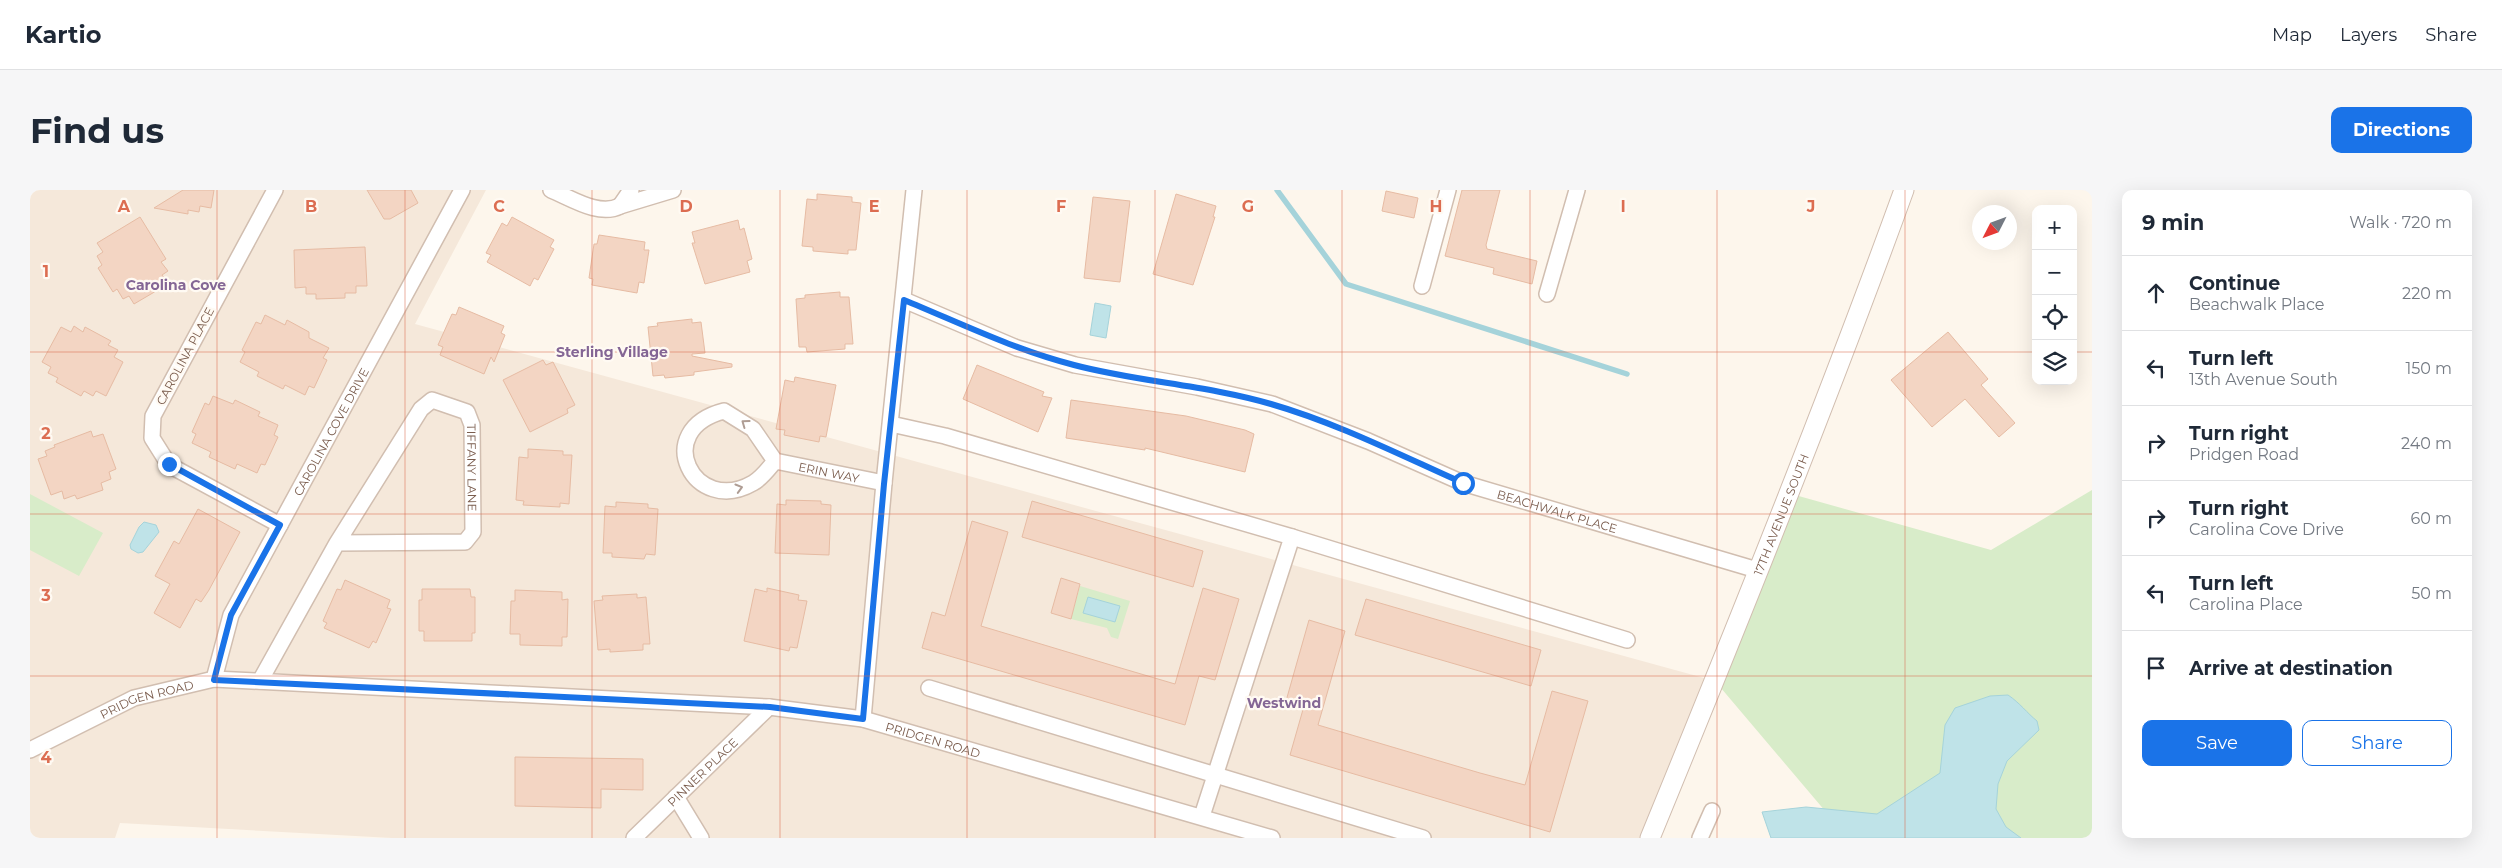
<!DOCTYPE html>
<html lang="en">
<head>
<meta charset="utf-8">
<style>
	:root { --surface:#fff; --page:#f6f6f7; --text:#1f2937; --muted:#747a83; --line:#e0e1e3; --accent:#1a73e8 }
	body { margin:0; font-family:Montserrat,sans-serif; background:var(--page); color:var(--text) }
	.controls { position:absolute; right:15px; top:15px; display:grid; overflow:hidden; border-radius:10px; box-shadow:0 5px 20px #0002 }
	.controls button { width:45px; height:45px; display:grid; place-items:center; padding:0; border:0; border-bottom:1px solid var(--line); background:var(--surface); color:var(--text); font:25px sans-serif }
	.compass { position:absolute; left:1942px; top:15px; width:45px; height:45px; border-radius:50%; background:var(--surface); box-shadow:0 5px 20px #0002; rotate:228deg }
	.stop { position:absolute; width:15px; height:15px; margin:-11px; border:4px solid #1a73e8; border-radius:50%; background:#fff }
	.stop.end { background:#1a73e8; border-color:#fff; box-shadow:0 1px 5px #0008 }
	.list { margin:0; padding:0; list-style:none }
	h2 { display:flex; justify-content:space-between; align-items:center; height:65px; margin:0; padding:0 20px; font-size:21px }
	h2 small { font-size:16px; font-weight:400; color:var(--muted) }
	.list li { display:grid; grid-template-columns:32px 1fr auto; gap:15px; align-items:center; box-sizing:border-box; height:75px; padding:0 20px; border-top:1px solid var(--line) }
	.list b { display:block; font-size:19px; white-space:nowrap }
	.list p { margin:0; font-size:16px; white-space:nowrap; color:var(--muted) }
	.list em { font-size:16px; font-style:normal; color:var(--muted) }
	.actions { display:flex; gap:10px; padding:15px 20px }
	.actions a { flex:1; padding:11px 0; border:1px solid var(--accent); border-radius:10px; text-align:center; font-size:18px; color:var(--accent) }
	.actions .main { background:var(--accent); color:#fff }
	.icon { flex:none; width:28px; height:28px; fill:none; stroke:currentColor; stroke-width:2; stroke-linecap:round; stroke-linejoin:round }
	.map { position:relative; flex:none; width:2062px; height:648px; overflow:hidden; border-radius:10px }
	header { display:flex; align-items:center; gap:30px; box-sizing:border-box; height:70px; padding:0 25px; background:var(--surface); border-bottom:1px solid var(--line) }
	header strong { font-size:24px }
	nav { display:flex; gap:28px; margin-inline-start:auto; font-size:18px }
	.intro { display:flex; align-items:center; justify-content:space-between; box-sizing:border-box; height:120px; padding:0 30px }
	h1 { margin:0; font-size:35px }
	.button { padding:12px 22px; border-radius:10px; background:var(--accent); color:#fff; font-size:18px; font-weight:700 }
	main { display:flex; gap:30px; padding:0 30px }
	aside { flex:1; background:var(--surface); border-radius:10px; box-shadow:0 5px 20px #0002 }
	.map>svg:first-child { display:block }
</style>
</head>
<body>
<header>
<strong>Kartio</strong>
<nav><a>Map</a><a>Layers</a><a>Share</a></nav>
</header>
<div class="intro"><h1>Find us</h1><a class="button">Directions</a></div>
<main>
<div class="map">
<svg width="2062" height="648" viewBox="0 0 2062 648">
	<rect width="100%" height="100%" fill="#fdf6ec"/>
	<path fill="#f5e8da" d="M 0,0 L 456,0 L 385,134 L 1685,491 L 1620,648 L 362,648 L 90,633 L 85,648 L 0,648 Z"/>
	<path fill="#d8ecc9" d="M 2062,300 L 2062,648 L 1818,648 L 1685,491 L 1758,303 L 1961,360 Z
		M 0,304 L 73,343 L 49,386 L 0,360 Z
		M 1050,396 L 1100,411 L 1088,449 L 1081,447 L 1077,438 L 1041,429 Z"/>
	<path fill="#bfe3e8" stroke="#a5d3da" d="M 1065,113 L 1081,116 L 1076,148 L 1060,145 Z
		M 114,332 L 126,335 L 129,342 L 113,362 L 108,363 L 101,359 L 100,355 L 109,337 Z
		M 1058,407 L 1090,416 L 1085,432 L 1053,423 Z
		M 1978,505 C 1990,513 1997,523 2007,531 L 2009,540 L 1977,571 L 1968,594 L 1966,619 L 1976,637 L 1991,648 L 1741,648 L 1732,622 L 1776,617 L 1847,624 L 1910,583 L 1915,535 L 1925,518 L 1960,506 Z"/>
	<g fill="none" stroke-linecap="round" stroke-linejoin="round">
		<path stroke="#a5d3da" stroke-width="5.5" d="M 1247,0 L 1316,94 L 1597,184"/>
	</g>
	<path fill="#f3d5c3" stroke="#e6bba3" d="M 153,0 L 184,0 L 181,18 L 170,16 L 169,22 L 158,20 L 158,24 L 124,18 Z
		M 337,0 L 381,0 L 388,13 L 360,29 L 354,29 Z
		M 1432,0 L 1470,0 L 1456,55 L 1457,59 L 1507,71 L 1502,94 L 1463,84 L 1464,78 L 1415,66 Z
		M 1356,1 L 1388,8 L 1384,28 L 1352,21 Z
		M 787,4 L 822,7 L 822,12 L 831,13 L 826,60 L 818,60 L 818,64 L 783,61 L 783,57 L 772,56 L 777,9 L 787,10 Z
		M 1146,4 L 1186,16 L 1183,27 L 1185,27 L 1163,95 L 1123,84 Z
		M 1063,7 L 1100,11 L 1090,92 L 1054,88 Z
		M 110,27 L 136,69 L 131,72 L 138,81 L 132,85 L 138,94 L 104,114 L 99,106 L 93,109 L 87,99 L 83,102 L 68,78 L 72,75 L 67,66 L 73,62 L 67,53 Z
		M 482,27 L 524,50 L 520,57 L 524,59 L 508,90 L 504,88 L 500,96 L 457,72 L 461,65 L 456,63 L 472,33 L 477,36 Z
		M 708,30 L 710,40 L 714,38 L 722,69 L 717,71 L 720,82 L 675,94 L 662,53 L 665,53 L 662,42 Z
		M 569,45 L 615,52 L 614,60 L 619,60 L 614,93 L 609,92 L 607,103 L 562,95 L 563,89 L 559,88 L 564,54 L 567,54 Z
		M 335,57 L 337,96 L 326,96 L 326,103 L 315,103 L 315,108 L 286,109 L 286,104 L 276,104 L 276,97 L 265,98 L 264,60 Z
		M 810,102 L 810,107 L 819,107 L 823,154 L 815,154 L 815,159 L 777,162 L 776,157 L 769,157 L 766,109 L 775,108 L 775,105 Z
		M 429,117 L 474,136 L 471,143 L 475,145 L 464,172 L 461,167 L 454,184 L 410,165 L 413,157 L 408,155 L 422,124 L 426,125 Z
		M 235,125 L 255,135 L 257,130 L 279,142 L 279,148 L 299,158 L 293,168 L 297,170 L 284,198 L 279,196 L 275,205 L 255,195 L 253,199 L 227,186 L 229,182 L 210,172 L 215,162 L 212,160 L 226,132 L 231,134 Z
		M 662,129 L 662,133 L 671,132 L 675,163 L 662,164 L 662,166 L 702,174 L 702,177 L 664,182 L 664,185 L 635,188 L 634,185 L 623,186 L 618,137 L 628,136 L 627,133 Z
		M 44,136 L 53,142 L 55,137 L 81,151 L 78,155 L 88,160 L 84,167 L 93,172 L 76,206 L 66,201 L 63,206 L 54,201 L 51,206 L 26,192 L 28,188 L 18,183 L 21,177 L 12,172 L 31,137 L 41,142 Z
		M 1918,142 L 1958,189 L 1951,195 L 1985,233 L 1969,247 L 1935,209 L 1902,237 L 1861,190 Z
		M 513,170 L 516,175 L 523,172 L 545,215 L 537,219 L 538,223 L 500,242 L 473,190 Z
		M 947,175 L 1014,202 L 1012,206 L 1022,208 L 1008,242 L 933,209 Z
		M 765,187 L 806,195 L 796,247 L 790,246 L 789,252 L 754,245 L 755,240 L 746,239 L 755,190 L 764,192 Z
		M 183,206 L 203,214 L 205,210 L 230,222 L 228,226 L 248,235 L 244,245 L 248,247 L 235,275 L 231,274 L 227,283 L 207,274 L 205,279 L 179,267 L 181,262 L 162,253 L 166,244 L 162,242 L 175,213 L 179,215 Z
		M 1041,210 L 1156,226 L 1215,240 L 1224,244 L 1215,282 L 1115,258 L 1115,260 L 1036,248 Z
		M 61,241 L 63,247 L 73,244 L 86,279 L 79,282 L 81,289 L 71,293 L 73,300 L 47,309 L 45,305 L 34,309 L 32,301 L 21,305 L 8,269 L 17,266 L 15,261 L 25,257 L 24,255 Z
		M 498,259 L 533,261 L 533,265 L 542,265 L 539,314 L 530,313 L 530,317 L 493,315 L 494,311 L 486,310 L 489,267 L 498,268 Z
		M 756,310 L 791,311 L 791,314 L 801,315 L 799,365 L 745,363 L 747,314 L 756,315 Z
		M 1002,311 L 1173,361 L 1163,397 L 992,347 Z
		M 586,312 L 618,314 L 618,318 L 628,319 L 625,365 L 616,364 L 614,369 L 582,367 L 582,363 L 573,363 L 575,316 L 586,317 Z
		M 168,319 L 210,342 L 179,400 L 171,412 L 166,409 L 150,438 L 124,423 L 140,394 L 125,386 L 144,351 L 149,354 Z
		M 942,331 L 978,342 L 951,436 L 1084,476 L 1145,494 L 1173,398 L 1209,409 L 1185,490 L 1169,486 L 1155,535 L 892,458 L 902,422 L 915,426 Z
		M 1031,388 L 1050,394 L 1041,429 L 1021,423 Z
		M 315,390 L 360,410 L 357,418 L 361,419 L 346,453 L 343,451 L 339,458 L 294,438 L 297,433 L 293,431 L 307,399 L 311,400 Z
		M 737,398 L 769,405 L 768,410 L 777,411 L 767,458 L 760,457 L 759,461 L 714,451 L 725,399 L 737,402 Z
		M 392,399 L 440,399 L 441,407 L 445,407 L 445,443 L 442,443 L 442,451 L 394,451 L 394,441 L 389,441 L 389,410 L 392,410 Z
		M 485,400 L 532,402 L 532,410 L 538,409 L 537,447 L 532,447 L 532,456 L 490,455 L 490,444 L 480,444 L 481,411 L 485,411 Z
		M 607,404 L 607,408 L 616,407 L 620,454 L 613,454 L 613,460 L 580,462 L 580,459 L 568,460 L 564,411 L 573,410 L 572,406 Z
		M 1336,409 L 1511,460 L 1501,496 L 1325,445 Z
		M 1279,430 L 1315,441 L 1288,535 L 1450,583 L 1495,595 L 1522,501 L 1558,511 L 1520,642 L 1260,565 L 1274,516 L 1256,511 Z
		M 485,567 L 613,569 L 613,600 L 571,599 L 571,618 L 485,616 Z"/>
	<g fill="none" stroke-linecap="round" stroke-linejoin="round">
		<defs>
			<g id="minor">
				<path d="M 245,0 L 123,226 L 122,248 L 139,275 L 250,335"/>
				<path d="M 521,0 C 541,8 569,27 590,16"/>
				<path d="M 601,0 L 590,16 L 643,0"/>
				<path d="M 1392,96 L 1418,0"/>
				<path d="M 1517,104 L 1547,0"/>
				<path id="s1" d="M 874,110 L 987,158 L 1045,175 L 1167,197 L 1242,214 L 1338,251 L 1433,293 L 1727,380"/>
				<path d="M 861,234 L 915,246 L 1262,347 L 1172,626"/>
				<path id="s2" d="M 745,271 C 739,278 732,288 723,293 C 664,327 620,240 694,221 L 723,239 L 745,271 L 854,293"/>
				<path d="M 1262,347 L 1597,450"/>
				<path id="s3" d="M 184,489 L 201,425 L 432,0"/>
				<path id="s4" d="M 230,491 L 307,353 L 391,219 L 402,210 L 437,222 L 442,235 L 443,342 L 435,352 L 307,353"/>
				<path d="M 899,498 L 1393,648"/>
				<path d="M 833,529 L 854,293 L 884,0"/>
				<path id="s5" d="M 0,560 L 104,508 L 184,489 L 739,517 L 833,529 L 1242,648"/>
				<path d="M 646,607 L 671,648"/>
				<path id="s6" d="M 604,648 L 739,517"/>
				<path d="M 1670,648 L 1682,621"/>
			</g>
			<g id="tertiary">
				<path id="s7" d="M 1620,648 C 1708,434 1795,218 1874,0"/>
			</g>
		</defs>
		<use href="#minor" stroke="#d1beb0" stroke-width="18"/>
		<use href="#tertiary" stroke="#d1beb0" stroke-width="21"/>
		<use href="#minor" stroke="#fff" stroke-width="15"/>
		<use href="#tertiary" stroke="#fff" stroke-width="19"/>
	</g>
	<defs><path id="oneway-chevron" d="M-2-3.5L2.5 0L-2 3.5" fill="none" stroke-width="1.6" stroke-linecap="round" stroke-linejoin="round" transform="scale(1.25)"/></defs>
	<g stroke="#af9d94">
		<use href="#oneway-chevron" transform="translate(715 233) rotate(-144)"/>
		<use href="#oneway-chevron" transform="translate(709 298) rotate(-16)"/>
	</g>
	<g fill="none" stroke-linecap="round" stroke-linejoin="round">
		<path stroke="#1a73e8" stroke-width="6" d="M 139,274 L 250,335 L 201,425 L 184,490 L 740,517 L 833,529 L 854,294 L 874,110 C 930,133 985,160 1044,175 C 1108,192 1176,195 1241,214 C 1307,233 1370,265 1433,293"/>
	</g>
	<path fill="none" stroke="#dc6d51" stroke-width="1" stroke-opacity="0.55" d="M 187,0 L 187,648M 375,0 L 375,648M 562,0 L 562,648M 750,0 L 750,648M 937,0 L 937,648M 1125,0 L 1125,648M 1312,0 L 1312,648M 1500,0 L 1500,648M 1687,0 L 1687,648M 1875,0 L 1875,648M 0,162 L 2006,162M 2043,162 L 2062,162M 0,324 L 2062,324M 0,486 L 2062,486"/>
	<g text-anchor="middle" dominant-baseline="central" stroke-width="4.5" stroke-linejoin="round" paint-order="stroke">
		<g font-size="12" fill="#7a5c4d" stroke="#fffaf3">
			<text transform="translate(155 166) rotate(-62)">CAROLINA PLACE</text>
			<text stroke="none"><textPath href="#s3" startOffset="275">CAROLINA COVE DRIVE</textPath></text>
			<text stroke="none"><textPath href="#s4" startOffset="424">TIFFANY LANE</textPath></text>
			<text stroke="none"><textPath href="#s2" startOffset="311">ERIN WAY</textPath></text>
			<text stroke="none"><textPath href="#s1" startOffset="689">BEACHWALK PLACE</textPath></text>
			<text stroke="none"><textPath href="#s7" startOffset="349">17TH AVENUE SOUTH</textPath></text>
			<text stroke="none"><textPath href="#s5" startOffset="128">PRIDGEN ROAD</textPath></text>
			<text stroke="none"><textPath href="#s5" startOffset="922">PRIDGEN ROAD</textPath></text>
			<text stroke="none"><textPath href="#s6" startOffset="95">PINNER PLACE</textPath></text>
		</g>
		<g font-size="14" font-weight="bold" fill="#846695" stroke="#fffaf3">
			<text x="146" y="95">Carolina Cove</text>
			<text x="582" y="162">Sterling Village</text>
			<text x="1254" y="513">Westwind</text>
		</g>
	</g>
	<g font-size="16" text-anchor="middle" font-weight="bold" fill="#dc6d51" stroke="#fffaf3" stroke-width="4.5" stroke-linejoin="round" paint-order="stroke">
		<text x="94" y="22">A</text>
		<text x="281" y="22">B</text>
		<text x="469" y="22">C</text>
		<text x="656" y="22">D</text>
		<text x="844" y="22">E</text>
		<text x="1031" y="22">F</text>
		<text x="1218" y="22">G</text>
		<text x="1406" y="22">H</text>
		<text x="1593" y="22">I</text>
		<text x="1781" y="22">J</text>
		<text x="16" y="87">1</text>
		<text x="16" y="249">2</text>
		<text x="16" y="411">3</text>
		<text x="16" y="573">4</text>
	</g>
</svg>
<div class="controls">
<button>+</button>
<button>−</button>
<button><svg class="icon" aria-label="locate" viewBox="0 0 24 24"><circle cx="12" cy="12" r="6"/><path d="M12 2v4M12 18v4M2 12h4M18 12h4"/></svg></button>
<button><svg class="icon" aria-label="layers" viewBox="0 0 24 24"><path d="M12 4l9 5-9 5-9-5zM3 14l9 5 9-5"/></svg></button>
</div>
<svg class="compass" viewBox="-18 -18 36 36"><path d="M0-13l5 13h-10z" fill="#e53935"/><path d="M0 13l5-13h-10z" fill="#747a83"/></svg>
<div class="stop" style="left:1433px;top:293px"></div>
<div class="stop end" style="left:139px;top:274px"></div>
</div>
<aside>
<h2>9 min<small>Walk · 720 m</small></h2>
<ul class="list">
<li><svg class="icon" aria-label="ahead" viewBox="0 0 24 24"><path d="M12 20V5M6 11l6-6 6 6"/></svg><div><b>Continue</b><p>Beachwalk Place</p></div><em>220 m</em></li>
<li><svg class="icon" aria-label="left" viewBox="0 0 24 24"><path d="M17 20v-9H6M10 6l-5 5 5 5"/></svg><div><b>Turn left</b><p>13th Avenue South</p></div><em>150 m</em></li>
<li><svg class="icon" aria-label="right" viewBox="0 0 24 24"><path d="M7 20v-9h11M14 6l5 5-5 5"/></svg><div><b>Turn right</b><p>Pridgen Road</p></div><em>240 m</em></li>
<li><svg class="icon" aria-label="right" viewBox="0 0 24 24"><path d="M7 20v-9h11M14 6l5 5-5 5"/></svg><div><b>Turn right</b><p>Carolina Cove Drive</p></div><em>60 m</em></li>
<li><svg class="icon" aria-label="left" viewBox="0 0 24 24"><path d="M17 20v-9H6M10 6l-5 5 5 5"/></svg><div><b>Turn left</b><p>Carolina Place</p></div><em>50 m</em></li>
<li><svg class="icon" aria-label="arrive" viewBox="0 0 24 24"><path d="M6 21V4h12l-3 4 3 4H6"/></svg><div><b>Arrive at destination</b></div></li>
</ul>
<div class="actions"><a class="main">Save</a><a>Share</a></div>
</aside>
</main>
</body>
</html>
